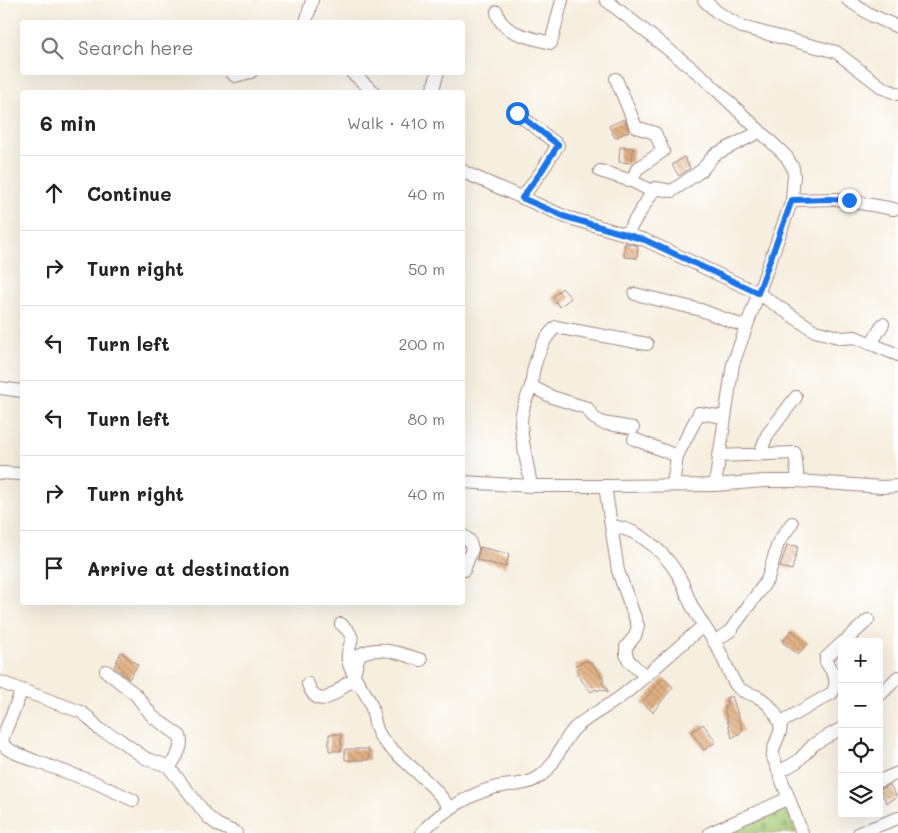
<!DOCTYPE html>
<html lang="en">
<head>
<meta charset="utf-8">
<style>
	:root { --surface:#fff; --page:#f2f2f2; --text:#222; --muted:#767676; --line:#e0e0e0 }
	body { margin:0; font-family:Mali,sans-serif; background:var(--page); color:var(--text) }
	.controls { position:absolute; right:15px; bottom:15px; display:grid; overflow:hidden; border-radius:5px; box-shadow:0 5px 20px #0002 }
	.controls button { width:45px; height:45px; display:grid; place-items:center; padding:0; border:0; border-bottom:1px solid var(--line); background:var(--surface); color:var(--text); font:25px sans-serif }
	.stop { position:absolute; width:15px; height:15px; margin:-11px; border:4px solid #1a73e8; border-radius:50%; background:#fff }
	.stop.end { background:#1a73e8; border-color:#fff; box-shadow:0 1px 5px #0008 }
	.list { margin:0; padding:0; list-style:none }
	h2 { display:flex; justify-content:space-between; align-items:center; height:65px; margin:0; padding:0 20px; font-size:21px }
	h2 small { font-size:16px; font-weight:400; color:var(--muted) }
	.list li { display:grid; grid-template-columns:32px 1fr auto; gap:15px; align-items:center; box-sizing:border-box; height:75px; padding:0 20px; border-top:1px solid var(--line) }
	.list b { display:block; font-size:19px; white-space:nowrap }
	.list em { font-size:16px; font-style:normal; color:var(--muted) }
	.icon { flex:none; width:28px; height:28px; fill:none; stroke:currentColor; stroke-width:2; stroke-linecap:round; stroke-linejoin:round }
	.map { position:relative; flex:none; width:898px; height:833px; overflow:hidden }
	.search { position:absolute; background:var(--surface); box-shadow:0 5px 20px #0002; left:20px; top:20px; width:445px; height:55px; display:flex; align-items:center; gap:12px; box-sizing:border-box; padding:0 18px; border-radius:5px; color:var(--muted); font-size:19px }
	.panel { position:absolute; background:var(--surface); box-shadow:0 5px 20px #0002; left:20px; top:90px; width:445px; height:515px; border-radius:5px }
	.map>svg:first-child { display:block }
</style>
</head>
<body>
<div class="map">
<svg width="898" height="833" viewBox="0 0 898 833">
	<defs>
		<pattern id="cemetery-stones" width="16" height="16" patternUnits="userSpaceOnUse" patternTransform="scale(1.25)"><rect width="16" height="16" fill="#a2c771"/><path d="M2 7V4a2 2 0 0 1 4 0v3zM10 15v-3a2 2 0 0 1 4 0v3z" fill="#8daa62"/></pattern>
		<pattern id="building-back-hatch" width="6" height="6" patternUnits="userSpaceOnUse" patternTransform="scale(1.25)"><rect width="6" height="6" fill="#e1b182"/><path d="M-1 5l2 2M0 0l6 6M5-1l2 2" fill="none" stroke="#b88f6b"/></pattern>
	</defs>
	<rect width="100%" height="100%" fill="#fff"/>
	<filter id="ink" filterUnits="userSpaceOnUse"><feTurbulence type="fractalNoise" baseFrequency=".02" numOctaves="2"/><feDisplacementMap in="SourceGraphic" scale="10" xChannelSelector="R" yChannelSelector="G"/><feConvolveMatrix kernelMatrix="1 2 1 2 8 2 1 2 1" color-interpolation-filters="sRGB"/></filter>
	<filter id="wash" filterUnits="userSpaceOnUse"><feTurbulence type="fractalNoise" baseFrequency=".0096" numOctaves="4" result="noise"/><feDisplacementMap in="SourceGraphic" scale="20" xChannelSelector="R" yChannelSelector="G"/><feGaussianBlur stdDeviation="1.12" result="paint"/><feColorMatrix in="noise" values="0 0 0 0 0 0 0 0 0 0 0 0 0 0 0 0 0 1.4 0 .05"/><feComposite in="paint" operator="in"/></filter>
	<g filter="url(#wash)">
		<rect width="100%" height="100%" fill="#f6eede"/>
		<path fill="url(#cemetery-stones)" stroke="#76734e" d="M 785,804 L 796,833 L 721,833 Z"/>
		<g id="blocks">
			<path fill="url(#building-back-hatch)" d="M 624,119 L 629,131 L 615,138 L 609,126 Z
				M 620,147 L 633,148 L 632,163 L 619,162 Z
				M 684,157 L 690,168 L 679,176 L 672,165 Z
				M 625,243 L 638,246 L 637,258 L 624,257 Z
				M 562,288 L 571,298 L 560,307 L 552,297 Z
				M 787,545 L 798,546 L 792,570 L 780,567 Z
				M 480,547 L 509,554 L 506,567 L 477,560 Z
				M 792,630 L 808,644 L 798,654 L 782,642 Z
				M 121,652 L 138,665 L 129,679 L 114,667 Z
				M 587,661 L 591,662 L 604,679 L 602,683 L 609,692 L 600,689 L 598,691 L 596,689 L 591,692 L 577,675 L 578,668 L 575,665 Z
				M 663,678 L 673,687 L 653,712 L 642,703 Z
				M 732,696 L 743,731 L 732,738 L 724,707 L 727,706 L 726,698 Z
				M 703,724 L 716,742 L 704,750 L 691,732 Z
				M 329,734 L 341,734 L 341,751 L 329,751 Z
				M 345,749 L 369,749 L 369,760 L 345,760 Z
				M 890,785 L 897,797 L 887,803 L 879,789 Z"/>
		</g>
	</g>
	<g filter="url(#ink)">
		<use href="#blocks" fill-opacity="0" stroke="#a08684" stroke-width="1"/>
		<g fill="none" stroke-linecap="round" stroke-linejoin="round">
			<defs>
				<path id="minor" d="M 606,0 L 703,77 L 786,156 L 793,168 L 794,175 L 792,200 L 733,364 L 715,485
					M 704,0 L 717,12 L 742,27 L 836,52 L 883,88 L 898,94
					M 848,0 L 871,15 L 898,27
					M 497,12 C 500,34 534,38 551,43 L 562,0
					M 306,22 L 312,0
					M 231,72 L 235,76 L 251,72
					M 351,72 L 374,92
					M 616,79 L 636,127 L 655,133 L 663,151 L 637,169 L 632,181 L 653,192
					M 432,92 L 438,72
					M 517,113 L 558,145 L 543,169 L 522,198
					M 462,170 L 466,173 L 566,217 L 645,240 L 758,293 L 815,331 L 842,338 L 855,337 L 898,355
					M 600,171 L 632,181
					M 792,200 L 838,199 L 894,209
					M 627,233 L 655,188 L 672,191 L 702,170 L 714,155 L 759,132
					M 635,294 L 701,310 L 746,327
					M 871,344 L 883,324
					M 531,386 L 552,397 L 587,408 L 594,418 L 603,423 L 633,428
					M 0,388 L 22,391
					M 634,439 L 677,456
					M 760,454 L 767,435 L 796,397
					M 718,456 L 795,453 L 798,481
					M 0,473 L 22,474
					M 462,482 L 531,486 L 605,486 L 715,485 L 765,481 L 798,481 L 882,487 L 898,486
					M 673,485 L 677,456 L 699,413 L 724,417
					M 531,486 C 528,465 522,445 521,424 C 521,410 526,400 531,387 C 533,382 532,377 533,372 C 537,355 543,338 556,327 L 647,344
					M 605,486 L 618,571 L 638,626 L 635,636 L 626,647 L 626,654 L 629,661 L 644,675
					M 611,526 C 642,529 670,557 683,584 C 686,592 689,601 693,608 C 702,624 713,638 721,654 C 726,664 730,676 736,685 C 741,692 749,693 756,696 C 767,701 774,710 779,721 C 785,734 771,743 773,757 L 802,833
					M 462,535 L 469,540 L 472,549 L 464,570
					M 341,624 C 362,642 345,641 348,661 C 352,678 365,689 371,705 C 374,714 374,725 379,734 C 383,742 391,748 397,754 C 415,771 436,787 450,809
					M 714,642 L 730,631 L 763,586 L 768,578 L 778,543 L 792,523
					M 844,642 L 868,620
					M 106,671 L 136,695 L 153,717 L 180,736 C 184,747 175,758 170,767
					M 354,674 L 359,655 C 378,644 402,654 421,660
					M 0,682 L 81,712 L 89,718 L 100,730 L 117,738 L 145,758 L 168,766 L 208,817 L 218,825 L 236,833
					M 308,684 C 318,711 333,695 347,683 L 358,683
					M 22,690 L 2,739 L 4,746 L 11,751 L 35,761 L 94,782 L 133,800
					M 879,696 L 898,677
					M 780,723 L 832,693 C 840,681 833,672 826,662 L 826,658 L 842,643
					M 779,772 L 798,761 L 814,744 L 842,728
					M 879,781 L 898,773
					M 422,833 C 437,813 478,789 503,786 C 515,784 528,785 539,777 C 556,766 561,742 575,728 C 590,714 612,705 628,691 C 653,670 678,647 703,626
					M 710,833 L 789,798
					M 859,833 L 898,818"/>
			</defs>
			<use href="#minor" stroke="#a08684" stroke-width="14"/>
			<use href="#minor" stroke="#fff" stroke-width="12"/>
		</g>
	</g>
	<g fill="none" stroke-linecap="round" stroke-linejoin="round" filter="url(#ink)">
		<path stroke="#1a73e8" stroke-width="6" d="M 517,113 L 558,145 L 543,169 L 522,198 L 566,217 L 645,240 L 758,293 L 792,200 L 830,199 L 849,200"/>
	</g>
</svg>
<div class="controls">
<button>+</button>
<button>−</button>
<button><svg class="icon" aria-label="locate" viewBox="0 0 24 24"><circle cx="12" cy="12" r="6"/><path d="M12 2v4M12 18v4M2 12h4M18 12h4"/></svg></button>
<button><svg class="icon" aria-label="layers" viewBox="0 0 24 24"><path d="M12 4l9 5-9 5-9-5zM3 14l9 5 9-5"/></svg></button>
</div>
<div class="stop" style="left:517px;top:113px"></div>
<div class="stop end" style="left:849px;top:200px"></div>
<div class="search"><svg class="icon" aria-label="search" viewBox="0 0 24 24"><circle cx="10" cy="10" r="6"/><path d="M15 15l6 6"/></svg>Search here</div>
<section class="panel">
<h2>6 min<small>Walk · 410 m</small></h2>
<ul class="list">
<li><svg class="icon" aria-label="ahead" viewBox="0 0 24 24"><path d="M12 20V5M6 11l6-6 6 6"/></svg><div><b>Continue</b></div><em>40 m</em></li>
<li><svg class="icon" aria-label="right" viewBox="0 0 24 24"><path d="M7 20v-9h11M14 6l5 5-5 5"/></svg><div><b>Turn right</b></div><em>50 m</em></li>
<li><svg class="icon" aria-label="left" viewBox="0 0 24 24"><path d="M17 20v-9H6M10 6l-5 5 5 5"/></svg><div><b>Turn left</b></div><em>200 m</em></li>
<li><svg class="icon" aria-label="left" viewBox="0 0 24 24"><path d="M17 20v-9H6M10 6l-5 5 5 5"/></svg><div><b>Turn left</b></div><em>80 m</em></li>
<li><svg class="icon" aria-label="right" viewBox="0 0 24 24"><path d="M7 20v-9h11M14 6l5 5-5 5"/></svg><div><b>Turn right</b></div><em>40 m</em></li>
<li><svg class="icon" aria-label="arrive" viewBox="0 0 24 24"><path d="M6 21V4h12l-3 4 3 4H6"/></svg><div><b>Arrive at destination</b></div></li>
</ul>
</section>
</div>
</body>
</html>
